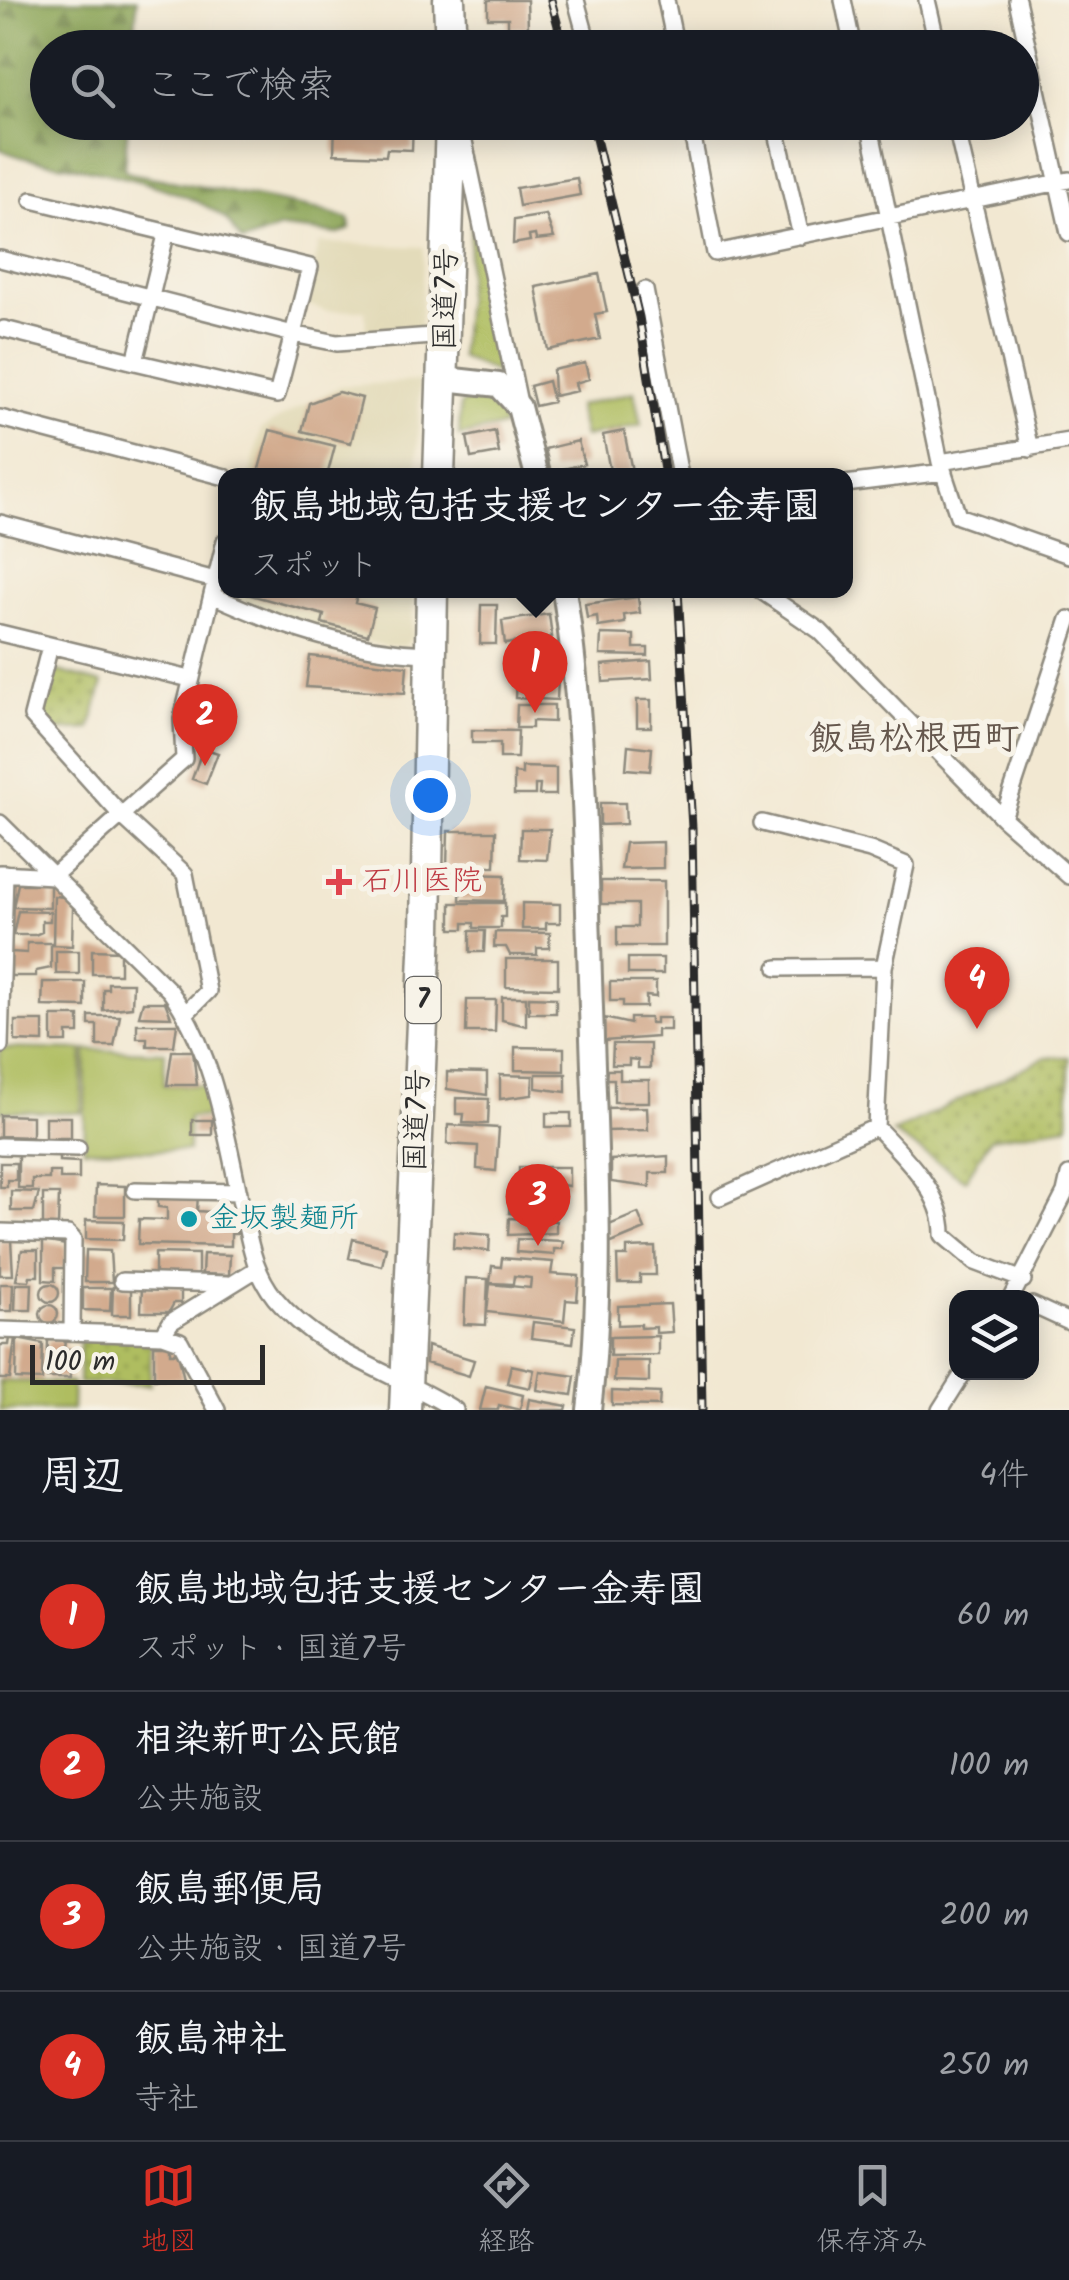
<!DOCTYPE html>
<html lang="ja">
<head>
<meta charset="utf-8">
<style>
	:root { --surface:#171b24; --page:#20242c; --text:#f1f3f6; --muted:#9ea1a6; --line:#363941; --accent:#d93025 }
	body { margin:0; font-family:Kalam,"Klee One",sans-serif; background:var(--page); color:var(--text) }
	.controls { position:absolute; right:30px; bottom:30px; display:grid; overflow:hidden; border-radius:20px; box-shadow:0 5px 25px #0003 }
	.controls button { width:90px; height:90px; display:grid; place-items:center; padding:0; border:0; border-bottom:2px solid var(--line); background:var(--surface); color:var(--text); font:50px sans-serif }
	.scale { position:absolute; left:30px; bottom:25px; width:235px; box-sizing:border-box; padding-left:10px; border:5px solid #2b2b2b; border-top:0; font-size:28px; line-height:35px; white-space:nowrap; color:#2b2b2b; -webkit-text-stroke:8px #f7f3e8; paint-order:stroke }
	.you { position:absolute; left:430px; top:795px; width:35px; height:35px; margin:-25px; border:8px solid #fff; border-radius:50%; background:#1a73e8; box-shadow:0 0 0 15px #1a73e833 }
	.badge { display:grid; place-items:center; width:65px; height:65px; border-radius:50%; background:var(--accent); color:#fff; font-size:32px; font-weight:700 }
	.pin { position:absolute; translate:-50% -82px; filter:drop-shadow(0 2px 5px #0008) }
	.pin::after { content:''; position:absolute; top:52px; width:35px; height:30px; background:inherit; clip-path:polygon(0 0,100% 0,50% 100%) }
	.popup { position:absolute; left:218px; top:468px; width:635px; height:130px; box-sizing:border-box; display:grid; place-content:center; border-radius:20px; background:var(--surface); filter:drop-shadow(0 2px 8px #0005); font-size:32px; white-space:nowrap; color:var(--muted) }
	.popup b { font-size:38px; color:var(--text) }
	.popup::after { content:''; position:absolute; left:50%; top:100%; margin-left:-20px; border:20px solid transparent; border-top-color:var(--surface) }
	.list { margin:0; padding:0; list-style:none }
	h2 { display:flex; justify-content:space-between; align-items:center; height:130px; margin:0; padding:0 40px; font-size:42px }
	h2 small { font-size:32px; font-weight:400; color:var(--muted) }
	.list li { display:grid; grid-template-columns:65px 1fr auto; gap:30px; align-items:center; box-sizing:border-box; height:150px; padding:0 40px; border-top:2px solid var(--line) }
	.list b { display:block; font-size:38px; white-space:nowrap }
	.list p { margin:0; font-size:32px; white-space:nowrap; color:var(--muted) }
	.list em { font-size:32px; font-style:normal; color:var(--muted) }
	.icon { flex:none; width:55px; height:55px; fill:none; stroke:currentColor; stroke-width:2; stroke-linecap:round; stroke-linejoin:round }
	.map { position:relative; flex:none; width:1069px; height:1410px; overflow:hidden }
	.search { position:absolute; background:var(--surface); box-shadow:0 5px 25px #0003; left:30px; right:30px; top:30px; height:110px; display:flex; align-items:center; gap:25px; box-sizing:border-box; padding:0 35px; border-radius:55px; color:var(--muted); font-size:38px }
	.sheet { height:730px; background:var(--surface) }
	nav { display:flex; justify-content:space-around; align-items:center; box-sizing:border-box; height:140px; border-top:2px solid var(--line); background:var(--surface); font-size:28px; color:var(--muted) }
	nav a { display:grid; justify-items:center; gap:5px }
	nav .on { color:var(--accent) }
	.map>svg:first-child { display:block }
</style>
</head>
<body>
<div class="map">
<svg width="1069" height="1410" viewBox="0 0 1069 1410">
	<defs>
		<pattern id="forest-firs" width="22" height="20" patternUnits="userSpaceOnUse" patternTransform="scale(2.5)"><rect width="22" height="20" fill="#8ba456"/><path d="M5 1l3.5 6h-7zM16 11l3.5 6h-7z" fill="#728647"/></pattern>
		<pattern id="park-dots" width="8" height="8" patternUnits="userSpaceOnUse" patternTransform="scale(2.5)"><rect width="8" height="8" fill="#afbd60"/><path d="M2 2h.1M6 6h.1" fill="none" stroke="#8f9a4f" stroke-width="1.8" stroke-linecap="round"/></pattern>
	</defs>
	<rect width="100%" height="100%" fill="#f7f3e8"/>
	<filter id="ink" filterUnits="userSpaceOnUse"><feTurbulence type="fractalNoise" baseFrequency=".01" numOctaves="2"/><feDisplacementMap in="SourceGraphic" scale="20" xChannelSelector="R" yChannelSelector="G"/><feConvolveMatrix kernelMatrix="1 2 1 2 8 2 1 2 1" color-interpolation-filters="sRGB"/></filter>
	<filter id="wash" filterUnits="userSpaceOnUse"><feTurbulence type="fractalNoise" baseFrequency=".0048" numOctaves="4" result="noise"/><feDisplacementMap in="SourceGraphic" scale="40" xChannelSelector="R" yChannelSelector="G"/><feGaussianBlur stdDeviation="2.25" result="paint"/><feColorMatrix in="noise" values="0 0 0 0 0 0 0 0 0 0 0 0 0 0 0 0 0 1.4 0 .05"/><feComposite in="paint" operator="in"/></filter>
	<g filter="url(#wash)">
		<rect width="100%" height="100%" fill="#f2e8d2"/>
		<path fill="#e3dbba" d="M 319,243 L 424,247 L 420,332 L 366,335 L 365,310 L 326,311 L 306,304 Z
			M 420,381 L 417,475 L 250,476 L 261,429 L 296,409 L 341,386 Z
			M 227,591 L 413,591 L 412,637 L 405,646 L 385,646 L 264,614 Z"/>
		<path fill="#afbd60" stroke="#6d7446" stroke-width="2.5" d="M 472,220 L 505,373 L 502,375 L 460,357 Z
			M 634,392 L 641,425 L 584,437 L 577,406 Z
			M 467,400 L 488,400 L 502,416 L 504,426 L 459,436 L 460,405 Z
			M 0,1048 L 83,1050 L 81,1113 L 0,1111 Z
			M 86,1050 L 165,1052 L 164,1085 L 205,1086 L 211,1117 L 188,1117 L 188,1151 L 84,1149 Z
			M 0,1381 L 73,1383 L 72,1410 L 0,1410 Z"/>
		<path fill="url(#forest-firs)" stroke="#5b6840" stroke-width="2.5" d="M 0,0 L 137,0 L 134,47 L 48,48 L 48,122 L 128,123 L 124,169 L 130,173 L 321,210 L 349,219 L 350,229 L 339,234 L 281,228 L 243,242 C 234,234 232,224 224,218 C 193,192 116,174 76,167 C 50,162 24,161 0,149 Z"/>
		<path fill="url(#park-dots)" stroke="#6d7446" stroke-width="2.5" d="M 51,669 L 103,683 L 90,729 L 51,731 L 39,716 Z
			M 1046,1057 L 1069,1057 L 1068,1126 L 991,1138 L 965,1180 L 893,1133 Z
			M 80,1338 L 151,1339 L 150,1385 L 79,1383 Z"/>
		<g id="blocks">
			<path fill="#d2aa8d" d="M 488,0 L 527,0 L 528,28 L 508,29 L 508,18 L 488,18 Z
				M 528,34 L 532,48 L 481,48 L 481,46 Z
				M 335,122 L 413,122 L 412,150 L 387,149 L 386,156 L 334,154 Z
				M 577,178 L 580,195 L 519,206 L 516,188 Z
				M 546,215 L 554,238 L 536,240 L 535,235 L 529,236 L 530,241 L 513,244 L 514,220 Z
				M 599,274 L 607,312 L 595,314 L 600,339 L 548,350 L 536,287 Z
				M 585,363 L 589,379 L 575,383 L 577,391 L 554,396 L 553,370 Z
				M 548,381 L 553,402 L 535,406 L 530,386 Z
				M 338,392 L 362,398 L 351,443 L 302,431 L 309,403 Z
				M 270,430 L 335,446 L 327,476 L 257,476 Z
				M 495,431 L 499,453 L 471,458 L 467,437 Z
				M 624,431 L 633,476 L 611,476 L 603,435 Z
				M 578,441 L 584,464 L 551,472 L 545,449 Z
				M 232,590 L 358,590 L 355,603 L 375,608 L 368,635 L 322,623 L 324,615 Z
				M 638,597 L 640,613 L 624,615 L 625,623 L 598,627 L 597,616 L 587,618 L 585,604 Z
				M 481,605 L 497,605 L 496,644 L 480,644 Z
				M 549,614 L 552,637 L 505,644 L 502,621 Z
				M 601,634 L 634,635 L 634,648 L 648,648 L 648,656 L 600,655 Z
				M 549,643 L 551,658 L 522,662 L 520,647 Z
				M 310,656 L 407,666 L 405,693 L 306,687 Z
				M 651,661 L 652,679 L 603,682 L 602,665 Z
				M 516,677 L 558,679 L 557,700 L 515,698 Z
				M 637,700 L 651,700 L 651,727 L 637,727 Z
				M 517,705 L 554,705 L 554,722 L 532,721 L 532,728 L 516,728 Z
				M 472,730 L 518,731 L 517,758 L 500,758 L 500,743 L 472,743 Z
				M 628,745 L 652,748 L 650,771 L 626,769 Z
				M 203,748 L 218,753 L 206,784 L 192,779 Z
				M 522,767 L 556,768 L 556,795 L 539,795 L 540,785 L 535,785 L 535,795 L 514,795 L 514,773 L 522,774 Z
				M 600,803 L 625,803 L 626,824 L 600,825 Z
				M 521,829 L 550,829 L 547,860 L 520,859 Z
				M 448,831 L 496,831 L 495,867 L 447,867 Z
				M 663,842 L 663,868 L 621,869 L 625,843 Z
				M 461,874 L 505,875 L 504,901 L 460,900 Z
				M 601,881 L 664,881 L 664,946 L 617,946 L 617,927 L 637,927 L 637,904 L 601,904 Z
				M 18,884 L 50,884 L 50,908 L 13,907 Z
				M 54,896 L 64,897 L 73,907 L 72,946 L 53,945 Z
				M 451,903 L 505,903 L 505,917 L 501,917 L 501,928 L 474,928 L 474,923 L 464,923 L 464,929 L 451,929 Z
				M 522,903 L 560,904 L 560,923 L 546,923 L 546,929 L 522,929 Z
				M 18,911 L 50,912 L 50,921 L 42,921 L 42,932 L 35,935 L 13,935 Z
				M 470,931 L 485,931 L 484,952 L 470,952 Z
				M 495,932 L 550,933 L 549,948 L 537,948 L 537,955 L 510,955 L 506,947 L 494,947 Z
				M 27,943 L 51,943 L 51,968 L 36,971 L 36,976 L 11,976 L 11,952 L 27,953 Z
				M 92,950 L 120,951 L 120,974 L 92,974 Z
				M 56,951 L 79,951 L 79,974 L 56,974 Z
				M 628,958 L 663,958 L 663,974 L 628,974 Z
				M 506,959 L 558,959 L 558,988 L 506,987 Z
				M 43,982 L 85,982 L 85,1007 L 42,1006 Z
				M 610,982 L 656,982 L 656,997 L 646,996 L 646,1007 L 623,1007 L 623,1001 L 610,1001 Z
				M 108,983 L 133,983 L 132,1007 L 103,1010 L 103,989 L 108,989 Z
				M 502,997 L 526,997 L 526,1026 L 502,1020 Z
				M 529,997 L 556,998 L 556,1013 L 529,1013 Z
				M 467,1000 L 496,1000 L 495,1032 L 466,1032 Z
				M 143,1002 L 165,1002 L 171,1017 L 139,1016 Z
				M 52,1016 L 79,1016 L 79,1033 L 67,1033 L 67,1042 L 52,1042 Z
				M 89,1016 L 120,1016 L 114,1046 L 97,1046 L 97,1025 L 89,1025 Z
				M 604,1018 L 630,1024 L 630,1018 L 650,1018 L 650,1023 L 656,1023 L 656,1018 L 670,1018 L 670,1030 L 657,1030 L 657,1037 L 604,1041 Z
				M 15,1021 L 43,1021 L 43,1042 L 15,1041 Z
				M 137,1024 L 177,1024 L 174,1046 L 147,1046 L 147,1038 L 137,1038 Z
				M 613,1044 L 650,1044 L 650,1068 L 638,1068 L 638,1060 L 629,1059 L 629,1065 L 612,1065 Z
				M 515,1047 L 564,1048 L 564,1071 L 515,1070 Z
				M 172,1051 L 193,1051 L 197,1085 L 167,1085 Z
				M 607,1070 L 620,1070 L 620,1080 L 649,1080 L 649,1102 L 614,1102 L 614,1079 L 606,1079 Z
				M 447,1072 L 487,1073 L 487,1095 L 447,1089 Z
				M 536,1074 L 566,1074 L 566,1092 L 536,1088 Z
				M 500,1075 L 533,1076 L 532,1095 L 500,1099 Z
				M 456,1098 L 489,1099 L 488,1124 L 463,1123 L 464,1114 L 456,1114 Z
				M 647,1107 L 648,1130 L 605,1131 L 605,1108 Z
				M 546,1113 L 571,1113 L 571,1127 L 546,1127 Z
				M 0,1115 L 32,1116 L 32,1137 L 0,1136 Z
				M 45,1117 L 71,1117 L 71,1138 L 45,1138 Z
				M 192,1120 L 212,1120 L 212,1135 L 192,1135 Z
				M 448,1125 L 499,1128 L 496,1171 L 477,1169 L 478,1146 L 447,1144 Z
				M 18,1154 L 59,1155 L 59,1161 L 79,1162 L 79,1179 L 60,1179 L 60,1172 L 49,1172 L 49,1179 L 32,1179 L 32,1188 L 18,1188 Z
				M 668,1156 L 668,1173 L 650,1173 L 650,1187 L 611,1182 L 611,1160 Z
				M 0,1163 L 16,1163 L 16,1180 L 7,1180 L 7,1187 L 0,1187 Z
				M 519,1167 L 569,1167 L 569,1186 L 538,1182 L 538,1195 L 519,1195 Z
				M 96,1185 L 125,1186 L 125,1216 L 95,1216 Z
				M 11,1191 L 39,1192 L 34,1211 L 11,1211 Z
				M 158,1193 L 198,1194 L 197,1211 L 211,1212 L 210,1222 L 234,1222 L 237,1234 L 231,1234 L 231,1246 L 138,1244 L 139,1219 L 167,1220 L 167,1208 L 158,1207 Z
				M 43,1194 L 59,1194 L 58,1226 L 43,1225 Z
				M 510,1200 L 540,1202 L 540,1215 L 526,1214 L 523,1208 L 522,1214 L 509,1213 Z
				M 638,1213 L 645,1229 L 609,1244 L 609,1225 Z
				M 509,1218 L 556,1221 L 556,1233 L 508,1235 Z
				M 86,1220 L 124,1221 L 123,1240 L 86,1239 Z
				M 454,1232 L 490,1235 L 489,1251 L 453,1248 Z
				M 353,1239 L 386,1247 L 382,1266 L 349,1258 Z
				M 517,1239 L 563,1241 L 562,1249 L 554,1249 L 554,1255 L 516,1252 Z
				M 0,1240 L 11,1240 L 13,1275 L 0,1275 Z
				M 43,1241 L 66,1245 L 66,1268 L 55,1268 L 55,1281 L 43,1280 Z
				M 655,1247 L 656,1275 L 640,1275 L 640,1283 L 618,1283 L 617,1256 L 627,1256 L 627,1248 Z
				M 22,1250 L 38,1250 L 38,1276 L 30,1276 L 29,1281 L 16,1280 Z
				M 86,1250 L 110,1251 L 112,1282 L 85,1282 Z
				M 155,1253 L 198,1254 L 198,1275 L 155,1274 Z
				M 203,1254 L 230,1255 L 229,1275 L 202,1274 Z
				M 502,1258 L 553,1262 L 551,1274 L 579,1276 L 577,1301 L 566,1300 L 564,1321 L 487,1312 L 490,1284 L 530,1288 L 531,1278 L 514,1276 L 513,1284 L 490,1283 L 492,1266 L 501,1267 Z
				M 466,1278 L 488,1279 L 486,1325 L 464,1324 Z
				M41 1293a9 9 0 1 1 18 0a9 9 0 1 1-18 0Z
				M 0,1284 L 13,1284 L 12,1311 L 0,1311 Z
				M 16,1284 L 32,1284 L 31,1310 L 15,1310 Z
				M 113,1287 L 131,1288 L 131,1315 L 112,1315 Z
				M 142,1287 L 181,1288 L 181,1303 L 174,1303 L 169,1312 L 141,1312 Z
				M 83,1288 L 111,1288 L 110,1311 L 83,1310 Z
				M 670,1304 L 672,1332 L 656,1333 L 656,1327 L 641,1328 L 641,1324 L 618,1325 L 618,1306 Z
				M40 1314a9 9 0 1 1 18 0a9 9 0 1 1-18 0Z
				M 533,1322 L 575,1327 L 573,1343 L 531,1338 Z
				M 658,1336 L 658,1355 L 610,1356 L 610,1337 Z
				M 10,1338 L 15,1338 L 10,1379 L 0,1379 L 0,1345 L 9,1345 Z
				M 17,1339 L 43,1344 L 42,1380 L 16,1379 Z
				M 48,1340 L 65,1340 L 64,1349 L 70,1349 L 70,1378 L 47,1378 Z
				M 154,1345 L 170,1345 L 170,1353 L 178,1353 L 184,1379 L 154,1379 Z
				M 427,1346 L 474,1360 L 469,1376 L 426,1363 Z
				M 615,1361 L 649,1361 L 649,1382 L 614,1381 Z
				M 511,1365 L 534,1370 L 530,1388 L 507,1383 Z
				M 540,1371 L 575,1376 L 572,1395 L 537,1390 Z
				M 486,1386 L 523,1395 L 520,1410 L 499,1405 L 498,1410 L 480,1410 Z
				M 612,1391 L 660,1393 L 659,1406 L 612,1405 Z
				M 529,1399 L 567,1406 L 566,1410 L 527,1410 Z"/>
		</g>
	</g>
	<g filter="url(#ink)">
		<use href="#blocks" fill-opacity="0" stroke="#8e8a7e" stroke-width="2.5"/>
		<g fill="none" stroke-linecap="round" stroke-linejoin="round">
			<defs>
				<path id="street" d="M 576,0 L 589,48
					M 666,0 L 676,48
					M 843,0 L 853,48
					M 927,0 L 938,48
					M 1017,0 L 1069,233
					M 690,122 L 715,253 L 1069,180
					M 869,122 L 940,462 L 1069,441
					M 955,122 L 1030,449
					M 461,127 L 519,403
					M 778,137 L 801,236
					M 32,200 L 310,267 L 293,334 L 337,343 L 446,335
					M 0,259 L 293,334 L 277,395 L 135,362 L 166,235
					M 645,290 L 680,476
					M 4,329 L 135,362
					M 0,418 L 225,477
					M 940,462 L 958,516 L 1069,555
					M 845,484 L 944,472
					M 0,523 L 215,580
					M 760,590 L 820,631 L 1003,818 L 1069,876
					M 212,595 C 282,627 351,651 428,654
					M 0,633 L 190,679
					M 50,646 L 32,716 L 121,815 L 185,874 L 208,991 L 186,1013
					M 1003,818 L 1069,619
					M 0,823 L 170,991 C 213,1051 225,1128 240,1199 C 249,1235 251,1268 275,1298 C 321,1354 395,1372 455,1410
					M 762,823 L 870,850 L 906,865 L 884,967 L 876,1127 C 904,1156 944,1194 943,1235 L 975,1262 L 1023,1280
					M 0,873 L 53,876 L 184,759 L 182,719 L 225,541
					M 777,968 L 884,967
					M 0,1046 L 5,873
					M 0,1146 L 78,1148
					M 135,1190 L 239,1192
					M 720,1197 L 876,1127
					M 0,1232 L 68,1234 L 73,1239 L 72,1333
					M 122,1281 L 228,1284
					M 1011,1298 L 1065,1193 L 1069,1175
					M 1032,1305 L 1069,1322
					M 0,1330 L 163,1335 L 180,1341 L 217,1410
					M 163,1335 L 171,1322 L 255,1270
					M 940,1410 L 964,1372"/>
				<path id="secondary" d="M 445,379 L 499,385 L 519,407 L 537,476
					M 564,590 C 586,729 586,868 591,1008 C 595,1142 605,1276 589,1410"/>
				<path id="highway" d="M 449,0 L 451,48
					M 439,476 L 451,122
					M 405,1410 L 426,931 L 432,590"/>
			</defs>
			<use href="#street" stroke="#8e8a7e" stroke-width="20"/>
			<use href="#secondary" stroke="#8e8a7e" stroke-width="28"/>
			<use href="#highway" stroke="#8e8a7e" stroke-width="35"/>
			<use href="#street" stroke="#fff" stroke-width="15"/>
			<use href="#secondary" stroke="#fff" stroke-width="22"/>
			<use href="#highway" stroke="#fff" stroke-width="30"/>
			<defs>
				<path id="rail" d="M 551,0 L 564,48
					M 592,122 L 639,317 L 665,476
					M 678,590 L 692,828 L 702,1410"/>
			</defs>
			<use href="#rail" stroke="#2b2b2b" stroke-width="9"/>
			<use href="#rail" stroke="#f7f3e8" stroke-width="5" stroke-dasharray="15" stroke-linecap="butt"/>
		</g>
	</g>
	<path fill="#e0444e" stroke="#f7f3e8" stroke-width="4" d="M334 867h10v10h10v10h-10v10h-10v-10h-10v-10h10z"/>
	<circle fill="#0f9aa8" stroke="#f7f3e8" stroke-width="4" cx="189" cy="1219" r="10"/>
	<g text-anchor="middle" dominant-baseline="central" stroke-width="10" stroke-linejoin="round" paint-order="stroke">
		<rect fill="#f7f3e8" stroke="#686764" stroke-width="2.5" x="405.5" y="977" width="35" height="46" rx="8"/>
		<g font-size="28" font-weight="bold" fill="#2b2b2b">
			<text x="423" y="1000">7</text>
		</g>
		<g font-size="30" fill="#2b2b2b" stroke="#f7f3e8">
			<text transform="translate(447 299) rotate(-89)">国道7号</text>
			<text transform="translate(418 1120) rotate(-88)">国道7号</text>
		</g>
		<g font-size="30" fill="#be3a42" stroke="#f7f3e8" text-anchor="start">
			<text x="362" y="882">石川医院</text>
		</g>
		<g font-size="30" fill="#0d838f" stroke="#f7f3e8" text-anchor="start">
			<text x="209" y="1219">金坂製麺所</text>
		</g>
		<g font-size="35" font-weight="bold" fill="#65574d" stroke="#f7f3e8">
			<text x="914" y="740">飯島松根西町</text>
		</g>
	</g>
</svg>
<div class="controls">
<button><svg class="icon" aria-label="layers" viewBox="0 0 24 24"><path d="M12 4l9 5-9 5-9-5zM3 14l9 5 9-5"/></svg></button>
</div>
<div class="scale">100 m</div>
<div class="you"></div>
<div class="pin badge" style="left:535px;top:713px">1</div>
<div class="popup"><b>飯島地域包括支援センター金寿園</b>スポット</div>
<div class="pin badge" style="left:205px;top:766px">2</div>
<div class="pin badge" style="left:538px;top:1246px">3</div>
<div class="pin badge" style="left:977px;top:1029px">4</div>
<div class="search"><svg class="icon" aria-label="search" viewBox="0 0 24 24"><circle cx="10" cy="10" r="6"/><path d="M15 15l6 6"/></svg>ここで検索</div>
</div>
<section class="sheet">
<h2>周辺<small>4件</small></h2>
<ul class="list">
<li><span class="badge">1</span><div><b>飯島地域包括支援センター金寿園</b><p>スポット · 国道7号</p></div><em>60 m</em></li>
<li><span class="badge">2</span><div><b>相染新町公民館</b><p>公共施設</p></div><em>100 m</em></li>
<li><span class="badge">3</span><div><b>飯島郵便局</b><p>公共施設 · 国道7号</p></div><em>200 m</em></li>
<li><span class="badge">4</span><div><b>飯島神社</b><p>寺社</p></div><em>250 m</em></li>
</ul>
</section>
<nav>
<a class="on"><svg class="icon" aria-label="map" viewBox="0 0 24 24"><path d="M3 6l6-2 6 2 6-2v14l-6 2-6-2-6 2zM9 4v14M15 6v14"/></svg>地図</a>
<a><svg class="icon" aria-label="directions" viewBox="0 0 24 24"><path d="M12 3l9 9-9 9-9-9zM9 14v-3h6M13 9l2 2-2 2"/></svg>経路</a>
<a><svg class="icon" aria-label="saved" viewBox="0 0 24 24"><path d="M7 4h10v16l-5-4-5 4z"/></svg>保存済み</a>
</nav>
</body>
</html>
